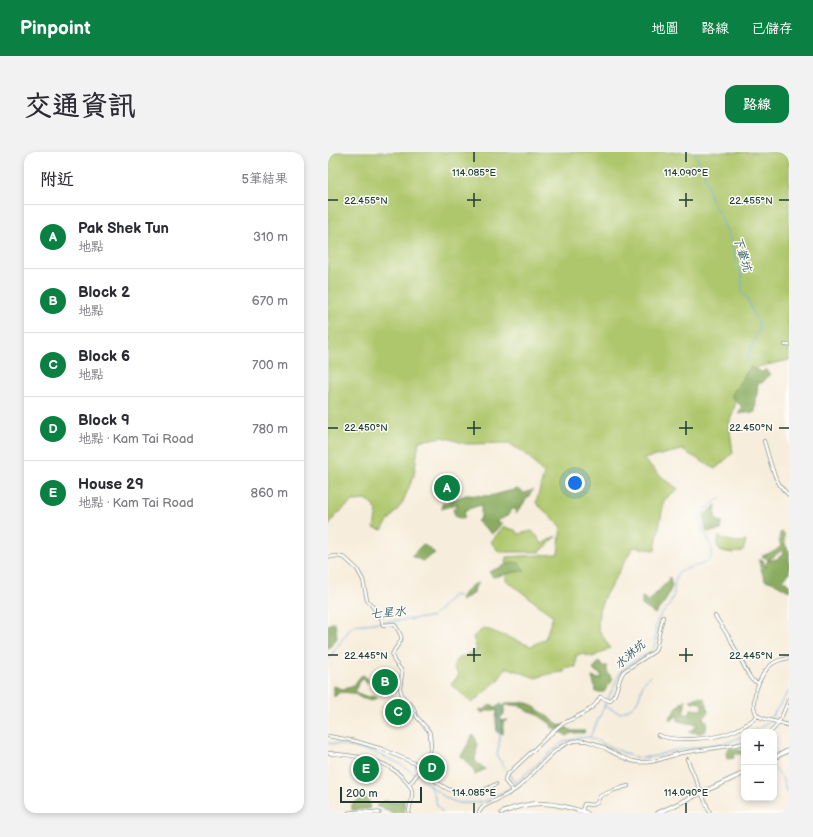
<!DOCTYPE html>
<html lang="zh-TW">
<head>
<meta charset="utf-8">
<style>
	:root { --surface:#fff; --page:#f2f2f3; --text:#2b2b33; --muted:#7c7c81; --line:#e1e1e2; --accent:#0b8043 }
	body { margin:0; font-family:"Balsamiq Sans","LXGW WenKai TC",sans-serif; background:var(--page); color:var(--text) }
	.controls { position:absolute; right:12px; bottom:12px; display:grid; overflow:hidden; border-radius:8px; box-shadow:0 2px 6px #0003 }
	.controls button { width:36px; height:36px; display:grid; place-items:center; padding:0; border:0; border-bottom:1px solid var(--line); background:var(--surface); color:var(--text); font:20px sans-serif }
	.scale { position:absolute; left:12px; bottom:10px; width:82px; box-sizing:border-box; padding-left:4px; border:2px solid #1f3d34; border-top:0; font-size:11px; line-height:14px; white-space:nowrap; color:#1f3d34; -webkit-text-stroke:3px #fdfcf7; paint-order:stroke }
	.you { position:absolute; left:247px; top:331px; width:14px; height:14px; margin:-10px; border:3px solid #fff; border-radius:50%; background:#1a73e8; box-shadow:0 0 0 6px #1a73e833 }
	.badge { display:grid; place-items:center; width:26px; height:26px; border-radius:50%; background:var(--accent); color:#fff; font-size:13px; font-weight:700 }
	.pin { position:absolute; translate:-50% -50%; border:2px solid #fff; box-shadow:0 1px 4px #0006 }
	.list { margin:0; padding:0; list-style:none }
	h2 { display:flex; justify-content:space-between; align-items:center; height:52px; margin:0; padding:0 16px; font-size:17px }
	h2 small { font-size:13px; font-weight:400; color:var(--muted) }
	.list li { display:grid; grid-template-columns:26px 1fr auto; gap:12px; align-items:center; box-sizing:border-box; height:64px; padding:0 16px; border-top:1px solid var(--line) }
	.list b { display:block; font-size:15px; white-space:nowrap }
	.list p { margin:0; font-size:13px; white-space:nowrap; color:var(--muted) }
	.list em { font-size:13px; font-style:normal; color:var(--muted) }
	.map { position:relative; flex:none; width:461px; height:661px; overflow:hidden; border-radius:12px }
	header { display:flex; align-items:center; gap:24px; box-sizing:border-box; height:56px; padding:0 20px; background:var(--accent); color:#fff }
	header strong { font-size:19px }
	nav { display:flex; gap:22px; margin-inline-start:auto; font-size:14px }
	.intro { display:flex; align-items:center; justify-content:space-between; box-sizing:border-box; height:96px; padding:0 24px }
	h1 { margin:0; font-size:28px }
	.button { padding:10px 18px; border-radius:12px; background:var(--accent); color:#fff; font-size:14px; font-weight:700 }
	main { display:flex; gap:24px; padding:0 24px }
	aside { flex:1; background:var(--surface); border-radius:12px; box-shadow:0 2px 6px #0003 }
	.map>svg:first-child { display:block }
</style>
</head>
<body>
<header>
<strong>Pinpoint</strong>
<nav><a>地圖</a><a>路線</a><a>已儲存</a></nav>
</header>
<div class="intro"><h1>交通資訊</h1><a class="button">路線</a></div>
<main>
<aside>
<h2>附近<small>5筆結果</small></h2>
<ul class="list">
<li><span class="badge">A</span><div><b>Pak Shek Tun</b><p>地點</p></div><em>310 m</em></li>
<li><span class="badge">B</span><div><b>Block 2</b><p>地點</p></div><em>670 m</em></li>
<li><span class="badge">C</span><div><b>Block 6</b><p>地點</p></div><em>700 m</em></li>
<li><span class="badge">D</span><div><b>Block 9</b><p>地點 · Kam Tai Road</p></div><em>780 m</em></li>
<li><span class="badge">E</span><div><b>House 29</b><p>地點 · Kam Tai Road</p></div><em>860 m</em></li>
</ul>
</aside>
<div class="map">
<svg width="461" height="661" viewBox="0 0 461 661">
	<rect width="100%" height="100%" fill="#fdfcf7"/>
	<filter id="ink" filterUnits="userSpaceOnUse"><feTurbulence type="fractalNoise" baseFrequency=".025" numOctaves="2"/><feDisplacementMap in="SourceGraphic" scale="8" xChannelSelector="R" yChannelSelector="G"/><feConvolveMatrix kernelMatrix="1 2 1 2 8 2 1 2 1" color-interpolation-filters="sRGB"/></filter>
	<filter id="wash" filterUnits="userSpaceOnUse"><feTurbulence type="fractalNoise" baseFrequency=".012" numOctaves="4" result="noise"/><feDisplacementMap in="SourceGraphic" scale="16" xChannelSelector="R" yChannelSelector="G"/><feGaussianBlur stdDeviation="0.9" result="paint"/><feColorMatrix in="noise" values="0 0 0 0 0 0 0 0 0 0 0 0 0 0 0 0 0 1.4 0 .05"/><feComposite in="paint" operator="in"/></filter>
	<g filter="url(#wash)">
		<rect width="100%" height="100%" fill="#f7eddc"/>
		<path fill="#afc76c" stroke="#678250" d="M 0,0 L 461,0 L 461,208 L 430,215 L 409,247 L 401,272 L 405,301 L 387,317 L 354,298 L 315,307 L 334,325 L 350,337 L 336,348 L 327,398 L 305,395 L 283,434 L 277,443 L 271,459 L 270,476 L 282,496 L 265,505 L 254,502 L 248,503 L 248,515 L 238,515 L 236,520 C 226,521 218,522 208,526 L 178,515 L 170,528 L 144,551 L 123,532 L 131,523 L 125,515 L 129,507 L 149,498 L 145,485 L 156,476 L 203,494 L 217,487 L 225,464 L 178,428 L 178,405 L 230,402 L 233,374 L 208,351 L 216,322 L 200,304 L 181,291 L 138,292 L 115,285 L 91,289 L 86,323 L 74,352 L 61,368 L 54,378 L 46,376 L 49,359 L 40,348 L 25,349 L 7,364 L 0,375 Z
			M 175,375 L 187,378 L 190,382 L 204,379 L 209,384 L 214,392 L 226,385 L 228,385 L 212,400 L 171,400 L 163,390 Z
			M 391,385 C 401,389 408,391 418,389 L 415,399 L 405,401 L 392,399 L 389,393 Z"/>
		<path fill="#8bac60" stroke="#55744a" d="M 422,215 L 434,220 L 438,217 L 443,222 L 434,231 L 430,231 L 427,260 L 410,262 L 414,255 L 403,244 Z
			M 189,337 L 196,341 L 205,338 L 188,362 L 187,356 L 182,359 L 182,362 L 168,370 L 175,371 L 164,382 L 149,369 L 153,365 L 153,353 L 137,358 L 136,367 L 128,365 L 125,358 L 130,351 L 114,357 L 114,352 L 138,343 L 162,344 Z
			M 388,353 L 387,367 L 394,370 L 393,378 L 379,380 L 376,370 L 376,363 Z
			M 454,380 L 456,381 L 456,387 L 457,393 L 461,399 L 461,421 L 459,424 L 455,428 L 461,433 L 461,439 L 447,431 L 437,428 L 432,414 L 432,407 L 435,408 L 438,416 L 439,409 L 449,407 L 455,402 L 454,398 L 441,408 L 434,404 L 447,399 L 453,394 L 451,389 L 452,381 Z
			M 95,392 L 107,401 L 95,409 L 83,404 Z
			M 185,410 L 191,411 L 197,419 L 188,420 L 165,425 L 161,420 Z
			M 342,425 L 344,434 L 338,448 L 327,462 L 314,453 L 314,445 L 321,449 L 338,431 Z
			M 151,431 L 147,435 L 146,441 L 133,449 L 132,446 L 144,433 Z
			M 7,470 L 9,486 L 0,497 L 0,473 Z
			M 271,509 L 274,514 L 279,514 L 279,519 L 284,527 L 276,540 L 268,540 L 264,525 L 272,527 L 274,523 L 265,518 Z
			M 35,523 L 40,527 L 39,531 L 35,527 L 31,531 L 27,538 L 29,541 L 40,545 L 46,544 L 50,545 L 43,549 L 33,546 L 25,541 L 12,540 L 6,545 L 6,534 L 14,537 L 24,535 L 33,524 Z
			M 371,545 L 376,546 L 379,552 L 380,561 L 375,567 L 379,569 L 378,579 L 371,581 L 361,580 L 367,576 L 369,572 L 359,571 L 350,569 L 350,563 L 344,568 L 341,567 L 351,553 L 357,547 L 357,554 L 355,561 L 361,563 L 363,557 L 374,558 L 374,551 L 364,550 L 362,548 Z
			M 195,550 L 202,552 L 230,572 L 231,574 L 234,573 L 244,579 L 257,579 L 256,581 L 244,581 L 239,584 L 226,576 L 224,576 L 223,572 L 206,560 L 200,560 L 193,554 L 186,553 L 178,553 L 176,555 L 176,562 L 172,566 L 174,569 L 180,568 L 175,570 L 175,582 L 169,580 L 168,567 L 169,558 L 161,558 L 154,561 L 151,558 L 152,557 L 156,558 L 162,553 L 165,553 L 166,555 L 168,555 L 170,553 L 175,554 L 178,551 L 193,551 Z
			M 145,583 C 152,590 148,601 147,609 L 157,617 L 147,623 L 146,618 L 133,604 Z
			M 401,596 L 416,599 L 416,602 L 406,602 L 406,606 L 399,607 L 398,600 Z
			M 35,646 L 39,646 L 42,652 L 41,657 L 24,658 L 24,652 Z
			M 76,648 L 77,661 L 64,661 L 60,658 L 48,654 L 56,649 L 68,650 Z"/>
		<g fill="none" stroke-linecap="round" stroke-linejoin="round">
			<path stroke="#6aabdd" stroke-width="1" d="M 366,0 L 377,23 L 383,48 L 392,64 L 403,89 L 408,108 L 414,125 L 414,140 L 420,148 L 425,162 L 430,170 L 431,179 L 422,198 L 419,208 L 419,209
				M 0,508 L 21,478 L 26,473 L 105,465 L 125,443 L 130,444
				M 173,551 L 172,554 L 172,559 L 171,573 L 172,587 L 169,604 L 187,631
				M 276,554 L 292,561 C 297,559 304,556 308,551 C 316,540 309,533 323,524
				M 442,567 L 461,539
				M 424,580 L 434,574 L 440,570
				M 262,585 L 293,519 C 301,510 319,505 325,497 C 329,491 326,481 328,473 C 330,462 340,458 344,448 C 348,440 344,430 350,422 C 358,412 382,417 384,401 C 385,397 382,392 381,389 C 379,383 375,378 373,373 C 368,360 384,353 393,346
				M 0,591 L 19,594 L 47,601 L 70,611 L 88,623 L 118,646 L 130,651 L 145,651 L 157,649 L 179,638 L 235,590 L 250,586 L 261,585 L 303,604 L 313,606 L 328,604 L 343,599 L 398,591 L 416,584
				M 446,614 L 455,628 L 458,639 L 461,643
				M 101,633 L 106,642 L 109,653 L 115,661"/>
		</g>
	</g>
	<g filter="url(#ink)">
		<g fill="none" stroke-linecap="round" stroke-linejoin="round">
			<defs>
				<path id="street" d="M 457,193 L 461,193
					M 436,289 C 442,307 445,331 461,343
					M 0,405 L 10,404 L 17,406 L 29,417 L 35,428 L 39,448 L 53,465 L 55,473 L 66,472 C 80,492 71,486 64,503 L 66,509 L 73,518 L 74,522 L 72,536 L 74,543 L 77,548 L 85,555 L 88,564 L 101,579 L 102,582 L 103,595 L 102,599 L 95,615 L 81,633
					M 387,464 L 403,488 L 405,493 L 409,500 L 420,522 L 424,528 L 430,531
					M 461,506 C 455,507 449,508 444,512 C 433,520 420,550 429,563 C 435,569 453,569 461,574
					M 442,580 C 452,573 456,558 461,547
					M 330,583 C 346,590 385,587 401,581 C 412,577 422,571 430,563
					M 0,584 L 27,589 L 54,597 L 95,615
					M 0,601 C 26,604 56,605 75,626 C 79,630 83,634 84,639 C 85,647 81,654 81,661
					M 359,607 L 382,661
					M 95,615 C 99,622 104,626 110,631 C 130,646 147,644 168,632
					M 185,639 L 177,629 L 178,624 L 231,574 C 246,564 264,562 272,545 L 282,549 L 287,542 L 293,524 L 296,519 L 327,499 L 328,496 L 333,473 L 335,465
					M 254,659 L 256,652 L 264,653 L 269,651 L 272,644 L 286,638 L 300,634
					M 151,661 C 152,658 152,658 154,656 C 157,653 161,652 164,650 C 172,646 181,642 188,637 C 206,624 225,593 246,589 C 270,585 287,607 309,610 C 325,612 338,605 353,601 C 374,597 395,596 416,591"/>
				<path id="secondary" d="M 446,606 L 461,598
					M 21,661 L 33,660 L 51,661
					M 174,661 C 205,646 229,651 259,661
					M 330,661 L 416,621"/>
			</defs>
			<use href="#street" stroke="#8b9588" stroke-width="4"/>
			<use href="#secondary" stroke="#8b9588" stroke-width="5"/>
			<use href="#street" stroke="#fff" stroke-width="2.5"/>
			<use href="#secondary" stroke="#fff" stroke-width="3.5"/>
		</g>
	</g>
	<path fill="none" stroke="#1f3d34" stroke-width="1.5" d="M 146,0 L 146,10M 358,0 L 358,10M 146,41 L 146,55M 358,41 L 358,55M 0,48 L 10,48M 139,48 L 153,48M 351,48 L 365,48M 451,48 L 461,48M 146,269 L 146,283M 358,269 L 358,283M 0,276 L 10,276M 139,276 L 153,276M 351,276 L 365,276M 451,276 L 461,276M 146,496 L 146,510M 358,496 L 358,510M 0,503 L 10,503M 139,503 L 153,503M 351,503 L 365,503M 451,503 L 461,503M 146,651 L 146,661M 358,651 L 358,661"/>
	<g text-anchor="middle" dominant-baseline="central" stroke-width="3" stroke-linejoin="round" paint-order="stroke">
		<g font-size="12" font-style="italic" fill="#365e67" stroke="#fdfcf7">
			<text transform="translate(414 102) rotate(73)">下輋坑</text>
			<text transform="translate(60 461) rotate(-5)">七星水</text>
			<text transform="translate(302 503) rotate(-41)">水淋坑</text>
		</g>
	</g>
	<g font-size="10" text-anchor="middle" fill="#1f3d34" stroke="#fdfcf7" stroke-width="3" stroke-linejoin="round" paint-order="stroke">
		<text x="146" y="24">114.085°E</text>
		<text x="358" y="24">114.090°E</text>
		<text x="38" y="52">22.455°N</text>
		<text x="423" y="52">22.455°N</text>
		<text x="38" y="279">22.450°N</text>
		<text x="423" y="279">22.450°N</text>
		<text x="38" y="507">22.445°N</text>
		<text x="423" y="507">22.445°N</text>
		<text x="146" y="644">114.085°E</text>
		<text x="358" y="644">114.090°E</text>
	</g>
</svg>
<div class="controls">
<button>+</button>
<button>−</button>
</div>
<div class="scale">200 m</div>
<div class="you"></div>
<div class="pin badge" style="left:119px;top:336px">A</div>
<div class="pin badge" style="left:57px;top:530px">B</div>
<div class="pin badge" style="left:70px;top:560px">C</div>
<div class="pin badge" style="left:104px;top:616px">D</div>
<div class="pin badge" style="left:38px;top:617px">E</div>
</div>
</main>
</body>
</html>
